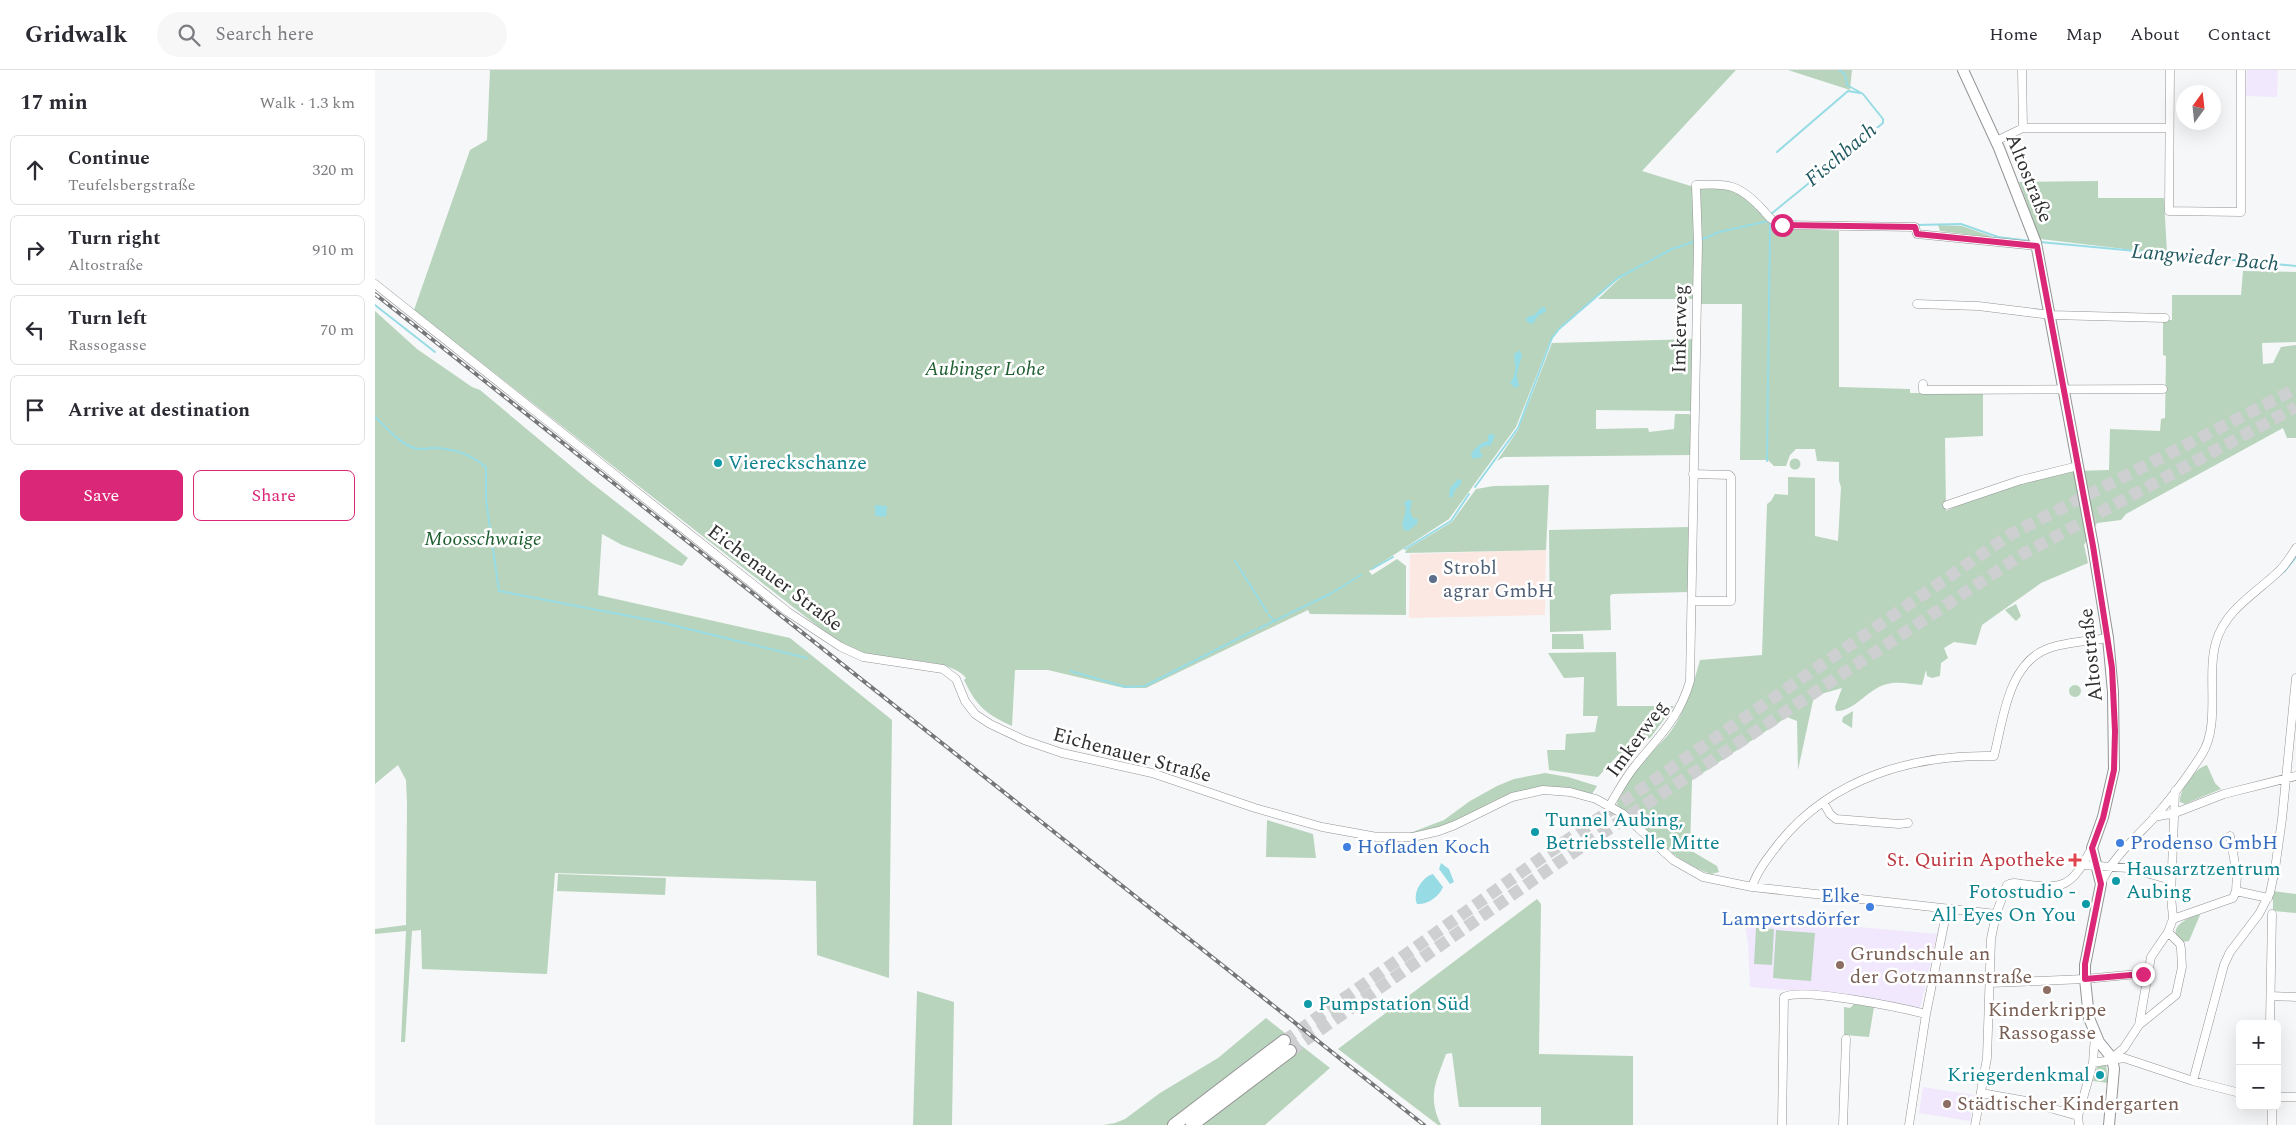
<!DOCTYPE html>
<html lang="en">
<head>
<meta charset="utf-8">
<style>
	:root { --surface:#fff; --page:#f7f7f7; --text:#2b2b33; --muted:#7c7c81; --line:#e1e1e2; --accent:#db2777 }
	body { margin:0; font-family:Spectral,serif; background:var(--page); color:var(--text) }
	.controls { position:absolute; right:15px; bottom:15px; display:grid; overflow:hidden; border-radius:8px; box-shadow:0 5px 20px #0002 }
	.controls button { width:45px; height:45px; display:grid; place-items:center; padding:0; border:0; border-bottom:1px solid var(--line); background:var(--surface); color:var(--text); font:25px sans-serif }
	.compass { position:absolute; left:1801px; top:15px; width:45px; height:45px; border-radius:50%; background:var(--surface); box-shadow:0 5px 20px #0002; rotate:15deg }
	.stop { position:absolute; width:15px; height:15px; margin:-11px; border:4px solid #db2777; border-radius:50%; background:#fff }
	.stop.end { background:#db2777; border-color:#fff; box-shadow:0 1px 5px #0008 }
	.list { margin:0; padding:0; list-style:none }
	h2 { display:flex; justify-content:space-between; align-items:center; height:65px; margin:0; padding:0 20px; font-size:21px }
	h2 small { font-size:16px; font-weight:400; color:var(--muted) }
	.list li { display:grid; grid-template-columns:32px 1fr auto; gap:15px; align-items:center; box-sizing:border-box; height:70px; margin:0 10px 10px; padding:0 10px; border:1px solid var(--line); border-radius:8px }
	.list b { display:block; font-size:19px; white-space:nowrap }
	.list p { margin:0; font-size:16px; white-space:nowrap; color:var(--muted) }
	.list em { font-size:16px; font-style:normal; color:var(--muted) }
	.actions { display:flex; gap:10px; padding:15px 20px }
	.actions a { flex:1; padding:11px 0; border:1px solid var(--accent); border-radius:8px; text-align:center; font-size:18px; color:var(--accent) }
	.actions .main { background:var(--accent); color:#fff }
	.icon { flex:none; width:28px; height:28px; fill:none; stroke:currentColor; stroke-width:2; stroke-linecap:round; stroke-linejoin:round }
	.map { position:relative; flex:none; width:1921px; height:1055px; overflow:hidden }
	header { display:flex; align-items:center; gap:30px; box-sizing:border-box; height:70px; padding:0 25px; background:var(--surface); border-bottom:1px solid var(--line) }
	header strong { font-size:24px }
	nav { display:flex; gap:28px; margin-inline-start:auto; font-size:18px }
	.search { width:350px; height:45px; background:var(--page); display:flex; align-items:center; gap:12px; box-sizing:border-box; padding:0 18px; border-radius:28px; color:var(--muted); font-size:19px }
	main { display:flex }
	aside { flex:1; background:var(--surface) }
	.map>svg:first-child { display:block }
</style>
</head>
<body>
<header>
<strong>Gridwalk</strong>
<div class="search"><svg class="icon" aria-label="search" viewBox="0 0 24 24"><circle cx="10" cy="10" r="6"/><path d="M15 15l6 6"/></svg>Search here</div>
<nav><a>Home</a><a>Map</a><a>About</a><a>Contact</a></nav>
</header>
<main>
<aside>
<h2>17 min<small>Walk · 1.3 km</small></h2>
<ul class="list">
<li><svg class="icon" aria-label="ahead" viewBox="0 0 24 24"><path d="M12 20V5M6 11l6-6 6 6"/></svg><div><b>Continue</b><p>Teufelsbergstraße</p></div><em>320 m</em></li>
<li><svg class="icon" aria-label="right" viewBox="0 0 24 24"><path d="M7 20v-9h11M14 6l5 5-5 5"/></svg><div><b>Turn right</b><p>Altostraße</p></div><em>910 m</em></li>
<li><svg class="icon" aria-label="left" viewBox="0 0 24 24"><path d="M17 20v-9H6M10 6l-5 5 5 5"/></svg><div><b>Turn left</b><p>Rassogasse</p></div><em>70 m</em></li>
<li><svg class="icon" aria-label="arrive" viewBox="0 0 24 24"><path d="M6 21V4h12l-3 4 3 4H6"/></svg><div><b>Arrive at destination</b></div></li>
</ul>
<div class="actions"><a class="main">Save</a><a>Share</a></div>
</aside>
<div class="map">
<svg width="1921" height="1055" viewBox="0 0 1921 1055">
	<rect width="100%" height="100%" fill="#f6f7f9"/>
	<path fill="#fce8e2" d="M 1171,480 L 1170,545 L 1034,548 L 1035,484 Z"/>
	<path fill="#f1e8fe" d="M 1872,0 L 1903,0 L 1902,27 L 1871,26 Z
		M 1450,854 L 1562,864 L 1545,939 L 1475,926 L 1375,917 L 1373,873 L 1370,856 Z
		M 1548,1017 L 1599,1025 L 1595,1051 L 1544,1043 Z"/>
	<path fill="#b8d4bc" d="M 115,0 L 1361,0 L 1267,101 L 1319,117 L 1320,229 L 1223,229 L 1244,209 L 1262,197 L 1243,208 L 1183,259 L 1176,269 L 1141,357 L 1074,449 L 994,501 L 997,505 L 1022,489 L 1031,496 L 1031,545 L 935,544 L 933,540 L 771,618 L 749,618 L 673,600 L 640,600 L 637,656 C 611,644 602,637 589,610 L 591,608 C 576,588 519,591 495,585 C 480,582 464,570 450,562 L 39,240 L 95,80 L 112,70 Z
		M 1413,0 L 1477,0 L 1475,20 Z
		M 1723,111 L 1723,128 L 1789,128 L 1792,184 L 1665,169 L 1644,112 Z
		M 1324,118 L 1360,118 L 1400,155 L 1401,158 L 1464,161 L 1464,317 L 1535,319 L 1535,323 L 1608,323 L 1608,366 L 1570,368 L 1571,441 L 1607,424 L 1652,411 L 1699,401 L 1734,400 L 1735,359 L 1785,361 L 1786,349 L 1790,348 L 1791,286 L 1788,285 L 1788,250 L 1797,250 L 1797,225 L 1866,225 L 1868,201 L 1921,202 L 1921,272 L 1887,273 L 1888,294 L 1898,293 L 1906,277 L 1921,275 L 1921,368 L 1912,368 L 1908,358 L 1751,444 L 1746,450 L 1722,453 L 1709,475 L 1713,493 L 1666,513 L 1607,555 L 1601,575 L 1579,572 L 1569,578 L 1573,588 L 1566,593 L 1565,606 L 1557,608 L 1552,606 L 1551,600 L 1547,615 C 1537,614 1522,611 1512,614 C 1493,618 1480,642 1461,641 L 1460,637 L 1467,618 L 1439,626 L 1423,700 L 1422,651 L 1412,647 L 1317,710 L 1315,780 L 1342,796 L 1344,802 L 1336,804 C 1299,791 1271,762 1242,735 C 1245,704 1278,685 1296,661 C 1311,640 1318,615 1325,590 L 1387,585 L 1392,434 L 1396,431 L 1400,424 L 1413,425 L 1413,407 L 1440,408 L 1440,466 L 1463,471 L 1466,417 L 1464,411 L 1464,392 L 1442,391 L 1440,379 L 1421,379 L 1415,385 L 1411,396 L 1399,396 L 1393,390 L 1365,390 L 1367,234 L 1323,234 Z
		M 1563,155 L 1587,156 L 1621,168 L 1565,161 Z
		M 0,241 L 42,279 L 97,317 L 105,320 L 214,411 L 313,488 L 307,496 L 247,475 L 227,464 L 223,525 L 415,568 L 517,650 L 514,908 L 442,885 L 441,811 L 180,803 L 172,904 L 47,899 L 46,860 L 37,861 L 30,972 L 26,972 L 31,861 L 0,864 L 0,859 L 31,855 L 32,734 L 31,710 L 23,695 L 0,714 Z
		M 1319,269 L 1318,341 L 1221,340 L 1221,359 L 1273,358 L 1274,362 L 1299,359 L 1300,344 L 1314,344 L 1318,348 L 1317,385 L 1129,387 L 1122,391 L 1143,360 L 1177,273 Z
		M1414.5 394a5.5 5.5 0 1 1 11 0a5.5 5.5 0 1 1-11 0Z
		M 1174,415 L 1171,480 L 1030,483 L 1032,479 L 1077,452 L 1101,419 L 1119,416 Z
		M 1316,457 L 1315,522 L 1237,524 L 1235,526 L 1236,560 L 1175,562 L 1174,460 Z
		M 1641,534 L 1646,546 L 1641,551 L 1630,540 Z
		M 1177,564 L 1208,564 L 1209,579 L 1177,579 Z
		M 1241,582 L 1242,636 L 1299,636 L 1276,667 L 1259,679 L 1243,685 L 1223,707 L 1174,700 L 1172,680 L 1190,680 L 1191,664 L 1220,662 L 1223,646 L 1208,646 L 1209,607 L 1189,608 L 1173,583 Z
		M1694 621a6 6 0 1 1 12 0a6 6 0 1 1-12 0Z
		M 1478,641 L 1477,658 L 1467,652 L 1468,647 Z
		M 1832,695 L 1840,713 L 1846,719 L 1810,734 L 1805,732 C 1804,720 1820,698 1832,695 Z
		M 1170,703 L 1193,707 L 1222,716 L 1217,724 C 1186,715 1153,715 1123,729 C 1099,740 1062,767 1035,763 L 1069,750 L 1095,731 L 1122,716 L 1139,709 Z
		M 892,750 L 938,764 L 941,788 L 891,787 Z
		M 183,804 L 291,808 L 290,825 L 182,821 Z
		M 1898,821 L 1921,824 L 1921,843 L 1898,841 L 1898,830 L 1895,827 Z
		M 1162,829 L 1166,834 L 1164,984 L 1258,986 L 1258,1055 L 1166,1055 L 1166,1037 L 1084,1037 L 1077,983 L 1071,984 C 1061,1012 1052,1026 1066,1055 L 1063,1055 L 963,979 Z
		M 1822,844 L 1825,845 L 1814,871 L 1807,872 C 1790,859 1811,849 1822,844 Z
		M 1381,858 L 1399,859 L 1397,895 L 1379,894 Z
		M 1401,860 L 1440,863 L 1436,911 L 1398,908 Z
		M 542,921 L 579,932 L 577,1055 L 538,1055 Z
		M 1479,934 L 1499,937 L 1494,967 L 1469,965 L 1469,937 L 1475,938 Z
		M 891,948 L 955,998 L 890,1055 L 728,1055 L 740,1053 L 750,1049 L 785,1023 L 843,988 Z
		M 1731,994 L 1733,1013 L 1718,1011 L 1722,997 Z"/>
	<path fill="#97dce5" d="M 1167,237 L 1171,238 L 1171,241 L 1162,247 L 1159,253 L 1156,254 L 1151,251 L 1152,247 L 1159,245 Z
		M 1145,280 L 1147,285 L 1142,304 L 1144,316 L 1140,318 L 1135,313 C 1142,303 1140,296 1139,284 Z
		M 1117,364 L 1120,366 L 1116,375 L 1107,377 L 1104,381 L 1108,385 L 1107,387 L 1097,389 L 1096,384 C 1100,378 1106,372 1113,371 L 1113,365 Z
		M 1083,409 L 1086,410 L 1086,414 L 1080,420 L 1077,428 L 1074,427 L 1075,418 Z
		M 1033,430 L 1037,431 L 1035,441 L 1038,448 L 1043,449 L 1042,454 L 1033,461 L 1029,460 L 1027,455 L 1031,439 L 1029,432 Z
		M 500,435 L 512,436 L 511,447 L 500,446 Z
		M 1066,793 L 1074,799 L 1079,812 L 1075,814 L 1064,799 Z
		M 1058,804 L 1068,817 C 1064,827 1052,835 1042,834 C 1037,823 1047,807 1058,804 Z"/>
	<g fill="none" stroke-linecap="round" stroke-linejoin="round">
		<path stroke="#97dce5" stroke-width="2" d="M 1402,82 L 1473,21 L 1485,23
			M 1396,144 L 1508,53 L 1508,49 L 1488,24 L 1472,15 L 1470,4 L 1464,0
			M 1405,151 L 1425,152
			M 1540,155 L 1586,154 L 1623,167 L 1655,171
			M 1326,170 L 1344,162 L 1393,151
			M 1665,172 L 1921,196
			M 0,235 L 60,282
			M 0,347 C 11,357 24,373 39,378 C 44,380 53,378 58,378 C 79,378 95,384 111,397 L 111,430 L 124,521 L 285,552 L 432,588
			M 1392,391 L 1395,153
			M 1100,417 L 1143,358 L 1177,268 L 1184,259 L 1243,208 L 1297,179 L 1321,171
			M 1030,479 L 1076,451 L 1094,424
			M 860,491 L 892,542
			M 997,499 L 1018,487
			M 1909,502 L 1921,487
			M 894,545 L 899,551
			M 883,559 L 955,524 L 986,505
			M 695,601 L 751,617 L 770,616 L 880,560"/>
		<path stroke="#cecfd1" stroke-width="12" stroke-dasharray="12 6" stroke-linecap="butt" d="M 909,971 L 1169,786 L 1636,464 L 1921,319
			M 915,981 L 1181,794 L 1648,484 L 1921,337"/>
		<defs>
			<path id="minor" d="M 1647,0 L 1648,58
				M 1795,0 L 1794,141 L 1866,142 L 1866,0
				M 1621,71 L 1648,58 L 1794,58
				M 0,214 L 413,542 L 466,577 L 488,587 L 568,599 L 581,609 L 590,631 L 600,644 L 615,654 L 649,670 L 687,683 L 777,703 L 880,738 L 947,757 L 1002,767 L 1038,767 L 1064,761 L 1080,755 L 1137,727 L 1168,720 L 1195,722 L 1221,729 L 1248,744 L 1298,790 L 1328,807 L 1377,817 L 1621,844
				M 1542,234 L 1603,236 L 1676,245 L 1790,248
				M 1548,314 L 1548,320 L 1788,319
				M 1572,435 L 1646,410 L 1703,396
				M 1317,531 L 1356,531 L 1356,407 L 1354,405 L 1318,404
				M 1448,732 L 1455,744 L 1461,749 L 1524,754 L 1533,753
				M 1235,735 C 1243,722 1250,708 1260,696 C 1284,666 1304,649 1315,611 L 1323,174 L 1321,115 C 1355,113 1365,115 1388,140 C 1394,147 1398,152 1407,155 L 1540,157 L 1542,164 L 1662,176
				M 1779,747 L 1800,743 L 1849,724 L 1921,706
				M 1855,766 L 1862,805 L 1861,821
				M 1707,795 L 1753,798 L 1796,810
				M 1726,814 C 1734,792 1760,768 1777,750 C 1795,730 1813,706 1827,684 C 1846,654 1831,606 1841,572 C 1850,540 1881,523 1903,502 C 1910,496 1916,486 1921,478
				M 1377,817 C 1382,801 1394,786 1405,772 C 1457,708 1539,684 1619,686 C 1628,650 1633,594 1672,579 C 1689,572 1715,571 1733,568
				M 1798,849 L 1858,828 L 1861,821 L 1893,828
				M 1615,913 L 1710,909 L 1773,903
				M 1896,926 L 1921,927
				M 1895,954 L 1897,844
				M 1764,955 L 1776,887 L 1793,862
				M 1737,988 L 1749,978 L 1764,955 L 1801,925 L 1807,897 L 1806,879 L 1805,874 L 1793,862 L 1798,849 L 1796,825 L 1800,721
				M 1718,993 L 1749,988 L 1818,1011 L 1865,1023
				M 1818,1011 L 1849,895 L 1855,882 L 1884,844 L 1895,823 L 1900,799 L 1907,749 L 1921,608
				M 1606,1023 L 1651,1031 L 1703,1046
				M 1902,1027 L 1921,1027
				M 1897,1036 L 1897,1055
				M 1407,1055 L 1409,927 C 1428,917 1527,938 1551,944
				M 1468,1055 L 1471,969
				M 1534,1055 L 1551,944 L 1572,839
				M 1600,1055 L 1612,988 L 1616,869 L 1621,844 L 1632,815 C 1637,812 1641,813 1647,814 C 1690,820 1696,817 1717,778
				M 1704,1055 L 1703,1046 L 1718,993 L 1720,965"/>
			<path id="major" d="M 1588,0 L 1624,78 L 1661,173 L 1718,476 L 1733,568 L 1738,622 L 1739,699 L 1728,747 L 1717,778 L 1726,814 L 1710,895 L 1710,909 L 1714,948 L 1724,972 L 1737,988 L 1739,999 L 1734,1055"/>
			<path id="highway" d="M 799,1055 L 909,971
				M 817,1055 L 915,981"/>
		</defs>
		<use href="#minor" stroke="#949496" stroke-width="9"/>
		<use href="#major" stroke="#949496" stroke-width="12"/>
		<use href="#highway" stroke="#949496" stroke-width="14"/>
		<use href="#minor" stroke="#fff" stroke-width="8"/>
		<use href="#major" stroke="#fff" stroke-width="10"/>
		<use href="#highway" stroke="#fff" stroke-width="12"/>
		<defs>
			<path id="rail" d="M 0,224 L 1049,1055"/>
		</defs>
		<use href="#rail" stroke="#757677" stroke-width="4"/>
		<use href="#rail" stroke="#fff" stroke-width="2" stroke-dasharray="5.5" stroke-linecap="butt"/>
	</g>
	<g fill="none" stroke-linecap="round" stroke-linejoin="round">
		<path stroke="#db2777" stroke-width="6" d="M 1407,155 L 1540,157 L 1542,164 L 1662,176 L 1718,476 L 1737,598 L 1740,661 L 1739,700 L 1728,748 L 1717,778 L 1726,814 L 1710,894 L 1710,909 L 1768,904"/>
	</g>
	<g fill="#0f9aa8" stroke="#fff" stroke-width="2">
		<circle cx="343" cy="393" r="5"/>
		<circle cx="1160" cy="762" r="5"/>
		<circle cx="1741" cy="811" r="5"/>
		<circle cx="1711" cy="834" r="5"/>
		<circle cx="933" cy="934" r="5"/>
		<circle cx="1725" cy="1005" r="5"/>
	</g>
	<circle fill="#5c6f8a" stroke="#fff" stroke-width="2" cx="1058" cy="509" r="5"/>
	<g fill="#3f7fe0" stroke="#fff" stroke-width="2">
		<circle cx="1745" cy="773" r="5"/>
		<circle cx="972" cy="777" r="5"/>
		<circle cx="1495" cy="837" r="5"/>
	</g>
	<path fill="#e0444e" stroke="#fff" stroke-width="2" d="M1697.5 782.5h5v5h5v5h-5v5h-5v-5h-5v-5h5z"/>
	<g fill="#8d6e63" stroke="#fff" stroke-width="2">
		<circle cx="1465" cy="895" r="5"/>
		<circle cx="1672" cy="920" r="5"/>
		<circle cx="1572" cy="1034" r="5"/>
	</g>
	<g text-anchor="middle" dominant-baseline="central" stroke-width="5" stroke-linejoin="round" paint-order="stroke">
		<g font-size="20" fill="#2e2e2f" stroke="#fff">
			<text transform="translate(1654 108) rotate(68)">Altostraße</text>
			<text transform="translate(1305 259) rotate(-89)">Imkerweg</text>
			<text transform="translate(400 508) rotate(37)">Eichenauer Straße</text>
			<text transform="translate(1716 585) rotate(-96)">Altostraße</text>
			<text transform="translate(1262 669) rotate(-54)">Imkerweg</text>
			<text transform="translate(757 685) rotate(15)">Eichenauer Straße</text>
		</g>
		<g font-size="20" font-style="italic" fill="#1d5e2f" stroke="#fff">
			<text x="610" y="299">Aubinger Lohe</text>
			<text x="108" y="469">Moosschwaige</text>
		</g>
		<g font-size="20" fill="#0d838f" stroke="#fff" text-anchor="start">
			<text x="353" y="393">Viereckschanze</text>
			<text x="1170" y="750">Tunnel Aubing,<tspan x="1170" dy="23">Betriebsstelle Mitte</tspan></text>
			<text x="1751" y="799">Hausarztzentrum<tspan x="1751" dy="23">Aubing</tspan></text>
			<text x="1701" y="822" text-anchor="end">Fotostudio -<tspan x="1701" dy="23">All Eyes On You</tspan></text>
			<text x="943" y="934">Pumpstation Süd</text>
			<text x="1715" y="1005" text-anchor="end">Kriegerdenkmal</text>
		</g>
		<g font-size="20" fill="#4e5e75" stroke="#fff" text-anchor="start">
			<text x="1068" y="498">Strobl<tspan x="1068" dy="23">agrar GmbH</tspan></text>
		</g>
		<g font-size="20" fill="#366cbe" stroke="#fff" text-anchor="start">
			<text x="1755" y="773">Prodenso GmbH</text>
			<text x="982" y="777">Hofladen Koch</text>
			<text x="1485" y="826" text-anchor="end">Elke<tspan x="1485" dy="23">Lampertsdörfer</tspan></text>
		</g>
		<g font-size="20" fill="#be3a42" stroke="#fff" text-anchor="end">
			<text x="1690" y="790">St. Quirin Apotheke</text>
		</g>
		<g font-size="20" fill="#785e54" stroke="#fff" text-anchor="start">
			<text x="1475" y="884">Grundschule an<tspan x="1475" dy="23">der Gotzmannstraße</tspan></text>
			<text x="1672" y="940" text-anchor="middle">Kinderkrippe<tspan x="1672" dy="23">Rassogasse</tspan></text>
			<text x="1582" y="1034">Städtischer Kindergarten</text>
		</g>
		<g font-size="21" font-style="italic" fill="#215a61" stroke="#fff">
			<text transform="translate(1466 85) rotate(-40)">Fischbach</text>
			<text transform="translate(1830 188) rotate(5)">Langwieder Bach</text>
		</g>
	</g>
</svg>
<div class="controls">
<button>+</button>
<button>−</button>
</div>
<svg class="compass" viewBox="-18 -18 36 36"><path d="M0-13l5 13h-10z" fill="#e53935"/><path d="M0 13l5-13h-10z" fill="#7c7c81"/></svg>
<div class="stop" style="left:1407px;top:155px"></div>
<div class="stop end" style="left:1768px;top:904px"></div>
</div>
</main>
</body>
</html>
